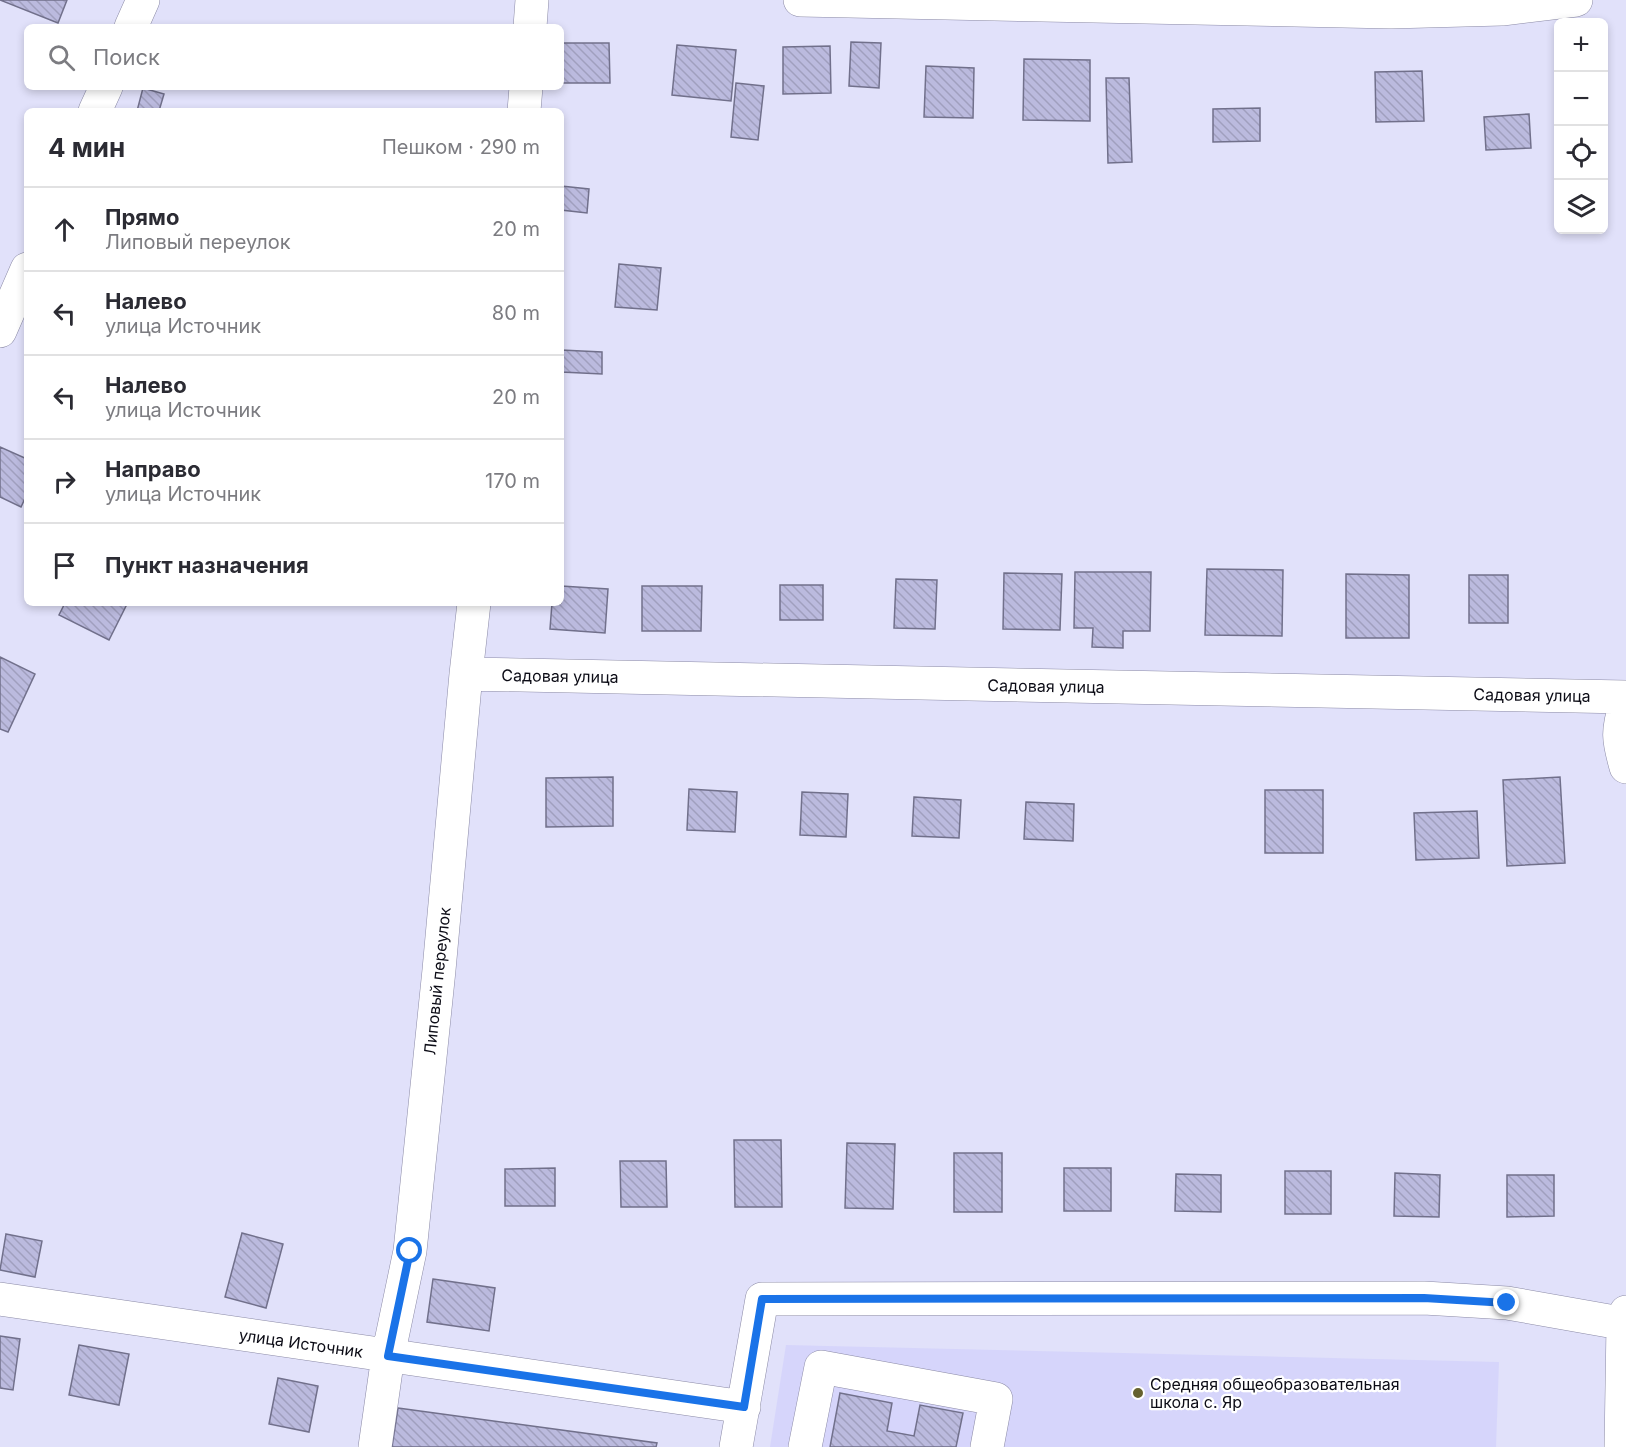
<!DOCTYPE html>
<html lang="ru">
<head>
<meta charset="utf-8">
<style>
	:root { --surface:#fff; --page:#f7f7f7; --text:#2b2b33; --muted:#7c7c81; --line:#e1e1e2 }
	body { margin:0; font-family:Inter,sans-serif; background:var(--page); color:var(--text) }
	.controls { position:absolute; right:18px; top:18px; display:grid; overflow:hidden; border-radius:9px; box-shadow:0 3px 9px #0003 }
	.controls button { width:54px; height:54px; display:grid; place-items:center; padding:0; border:0; border-bottom:2px solid var(--line); background:var(--surface); color:var(--text); font:30px sans-serif }
	.stop { position:absolute; width:18px; height:18px; margin:-14px; border:4px solid #1a73e8; border-radius:50%; background:#fff }
	.stop.end { background:#1a73e8; border-color:#fff; box-shadow:0 2px 6px #0008 }
	.list { margin:0; padding:0; list-style:none }
	h2 { display:flex; justify-content:space-between; align-items:center; height:78px; margin:0; padding:0 24px; font-size:26px }
	h2 small { font-size:20px; font-weight:400; color:var(--muted) }
	.list li { display:grid; grid-template-columns:39px 1fr auto; gap:18px; align-items:center; box-sizing:border-box; height:84px; padding:0 24px; border-top:2px solid var(--line) }
	.list b { display:block; font-size:22px; white-space:nowrap }
	.list p { margin:0; font-size:20px; white-space:nowrap; color:var(--muted) }
	.list em { font-size:20px; font-style:normal; color:var(--muted) }
	.icon { flex:none; width:33px; height:33px; fill:none; stroke:currentColor; stroke-width:2; stroke-linecap:round; stroke-linejoin:round }
	.map { position:relative; flex:none; width:1626px; height:1447px; overflow:hidden }
	.search { position:absolute; background:var(--surface); box-shadow:0 3px 9px #0003; left:24px; top:24px; width:540px; height:66px; display:flex; align-items:center; gap:15px; box-sizing:border-box; padding:0 21px; border-radius:9px; color:var(--muted); font-size:22px }
	.panel { position:absolute; background:var(--surface); box-shadow:0 3px 9px #0003; left:24px; top:108px; width:540px; height:498px; border-radius:9px }
	.map>svg:first-child { display:block }
</style>
</head>
<body>
<div class="map">
<svg width="1626" height="1447" viewBox="0 0 1626 1447">
	<defs>
		<pattern id="building-back-hatch" width="6" height="6" patternUnits="userSpaceOnUse" patternTransform="scale(1.5)"><rect width="6" height="6" fill="#bbbade"/><path d="M-1 5l2 2M0 0l6 6M5-1l2 2" fill="none" stroke="#a09fbe"/></pattern>
	</defs>
	<rect width="100%" height="100%" fill="#e1e1fa"/>
	<path fill="#d6d5fb" d="M 786,1345 L 1499,1362 L 1496,1447 L 770,1447 Z"/>
	<path fill="url(#building-back-hatch)" stroke="#71708b" stroke-width="1.5" d="M 0,0 L 67,0 L 58,23 Z
		M 851,42 L 881,43 L 879,88 L 849,86 Z
		M 561,43 L 609,43 L 610,83 L 561,83 Z
		M 677,45 L 736,50 L 731,101 L 672,95 Z
		M 830,46 L 831,93 L 783,94 L 783,47 Z
		M 1024,59 L 1090,60 L 1090,121 L 1023,120 Z
		M 926,66 L 974,68 L 973,118 L 924,117 Z
		M 1422,71 L 1424,121 L 1376,122 L 1375,72 Z
		M 1106,78 L 1129,78 L 1132,162 L 1108,163 Z
		M 736,83 L 764,86 L 758,140 L 731,137 Z
		M 143,88 L 164,94 L 159,111 L 137,111 Z
		M 1260,108 L 1260,141 L 1213,142 L 1213,109 Z
		M 1529,114 L 1531,148 L 1486,150 L 1484,117 Z
		M 561,186 L 589,189 L 587,213 L 561,210 Z
		M 619,264 L 661,268 L 657,310 L 615,307 Z
		M 561,350 L 602,352 L 602,374 L 561,372 Z
		M 0,447 L 27,459 L 27,494 L 21,507 L 0,497 Z
		M 1207,569 L 1283,570 L 1282,636 L 1205,635 Z
		M 1075,572 L 1151,572 L 1150,631 L 1123,631 L 1123,648 L 1092,647 L 1093,628 L 1074,628 Z
		M 1004,573 L 1062,574 L 1060,630 L 1003,629 Z
		M 1346,574 L 1409,575 L 1409,638 L 1346,638 Z
		M 1469,575 L 1508,575 L 1508,623 L 1469,623 Z
		M 896,579 L 937,580 L 935,629 L 894,628 Z
		M 780,585 L 823,585 L 823,620 L 780,620 Z
		M 561,586 L 608,589 L 605,633 L 550,629 L 552,603 L 561,603 Z
		M 642,586 L 702,586 L 701,631 L 642,631 Z
		M 65,603 L 125,603 L 127,604 L 109,640 L 59,615 Z
		M 0,657 L 35,674 L 8,732 L 0,729 Z
		M 613,777 L 613,826 L 546,827 L 546,778 Z
		M 1560,777 L 1565,863 L 1507,866 L 1503,780 Z
		M 689,789 L 737,792 L 735,832 L 687,830 Z
		M 1265,790 L 1323,790 L 1323,853 L 1265,853 Z
		M 802,792 L 848,794 L 846,837 L 800,835 Z
		M 914,797 L 961,800 L 959,838 L 912,836 Z
		M 1026,802 L 1074,804 L 1073,841 L 1024,839 Z
		M 1477,811 L 1479,858 L 1416,860 L 1414,813 Z
		M 734,1140 L 781,1140 L 782,1207 L 735,1207 Z
		M 847,1143 L 895,1144 L 893,1209 L 845,1208 Z
		M 954,1153 L 1002,1153 L 1002,1212 L 954,1212 Z
		M 620,1161 L 666,1161 L 667,1207 L 621,1207 Z
		M 555,1168 L 555,1206 L 505,1206 L 505,1169 Z
		M 1064,1168 L 1111,1168 L 1111,1211 L 1064,1211 Z
		M 1285,1171 L 1331,1171 L 1331,1214 L 1285,1214 Z
		M 1395,1173 L 1440,1175 L 1439,1217 L 1394,1216 Z
		M 1176,1174 L 1221,1175 L 1221,1212 L 1175,1211 Z
		M 1507,1175 L 1554,1175 L 1554,1216 L 1507,1217 Z
		M 242,1233 L 283,1244 L 266,1308 L 225,1297 Z
		M 6,1234 L 42,1241 L 35,1277 L 0,1270 Z
		M 433,1279 L 495,1288 L 489,1331 L 427,1322 Z
		M 0,1336 L 20,1339 L 13,1390 L 0,1388 Z
		M 79,1345 L 129,1354 L 119,1405 L 69,1395 Z
		M 278,1378 L 318,1386 L 309,1432 L 269,1424 Z
		M 840,1393 L 892,1403 L 887,1431 L 914,1436 L 920,1405 L 963,1413 L 956,1447 L 830,1447 Z
		M 398,1408 L 657,1443 L 656,1447 L 392,1447 Z"/>
	<g fill="none" stroke-linecap="round" stroke-linejoin="round">
		<defs>
			<path id="minor" d="M 800,0 L 1391,12 L 1502,9 L 1576,0
				M 131,27 L 143,0
				M 530,27 L 532,0
				M 95,111 L 106,87
				M 524,111 L 526,87
				M 0,331 L 27,269
				M 466,674 L 1626,697
				M 1626,703 C 1617,731 1618,739 1626,767
				M 0,1299 L 744,1407
				M 375,1447 L 388,1356 L 410,1251 L 439,970 L 466,674 L 474,603
				M 736,1447 L 762,1299 L 1424,1298 L 1507,1303 L 1626,1324
				M 805,1447 L 821,1367 L 996,1399 L 987,1447
				M 1621,1447 L 1623,1324 L 1626,1312"/>
		</defs>
		<use href="#minor" stroke="#8b8aa6" stroke-width="34"/>
		<use href="#minor" stroke="#fff" stroke-width="33"/>
	</g>
	<g fill="none" stroke-linecap="round" stroke-linejoin="round">
		<path stroke="#1a73e8" stroke-width="8" d="M 410,1251 L 388,1356 L 744,1407 L 762,1299 L 1424,1298 L 1507,1303"/>
	</g>
	<circle fill="#66622f" stroke="#fff" stroke-width="2" cx="1138" cy="1393" r="6"/>
	<g text-anchor="middle" dominant-baseline="central" stroke-width="4.5" stroke-linejoin="round" paint-order="stroke">
		<g font-size="16" fill="#0c0c16" stroke="#fff">
			<text transform="translate(560 676) rotate(1)">Садовая улица</text>
			<text transform="translate(1046 686) rotate(1)">Садовая улица</text>
			<text transform="translate(1532 695) rotate(1)">Садовая улица</text>
			<text transform="translate(437 981) rotate(-84)">Липовый переулок</text>
			<text transform="translate(301 1343) rotate(8)">улица Источник</text>
		</g>
		<g font-size="16" fill="#0c0c16" stroke="#fff" text-anchor="start">
			<text x="1150" y="1384">Средняя общеобразовательная<tspan x="1150" dy="18">школа с. Яр</tspan></text>
		</g>
	</g>
</svg>
<div class="controls">
<button>+</button>
<button>−</button>
<button><svg class="icon" aria-label="locate" viewBox="0 0 24 24"><circle cx="12" cy="12" r="6"/><path d="M12 2v4M12 18v4M2 12h4M18 12h4"/></svg></button>
<button><svg class="icon" aria-label="layers" viewBox="0 0 24 24"><path d="M12 4l9 5-9 5-9-5zM3 14l9 5 9-5"/></svg></button>
</div>
<div class="stop" style="left:410px;top:1251px"></div>
<div class="stop end" style="left:1507px;top:1303px"></div>
<div class="search"><svg class="icon" aria-label="search" viewBox="0 0 24 24"><circle cx="10" cy="10" r="6"/><path d="M15 15l6 6"/></svg>Поиск</div>
<section class="panel">
<h2>4 мин<small>Пешком · 290 m</small></h2>
<ul class="list">
<li><svg class="icon" aria-label="ahead" viewBox="0 0 24 24"><path d="M12 20V5M6 11l6-6 6 6"/></svg><div><b>Прямо</b><p>Липовый переулок</p></div><em>20 m</em></li>
<li><svg class="icon" aria-label="left" viewBox="0 0 24 24"><path d="M17 20v-9H6M10 6l-5 5 5 5"/></svg><div><b>Налево</b><p>улица Источник</p></div><em>80 m</em></li>
<li><svg class="icon" aria-label="left" viewBox="0 0 24 24"><path d="M17 20v-9H6M10 6l-5 5 5 5"/></svg><div><b>Налево</b><p>улица Источник</p></div><em>20 m</em></li>
<li><svg class="icon" aria-label="right" viewBox="0 0 24 24"><path d="M7 20v-9h11M14 6l5 5-5 5"/></svg><div><b>Направо</b><p>улица Источник</p></div><em>170 m</em></li>
<li><svg class="icon" aria-label="arrive" viewBox="0 0 24 24"><path d="M6 21V4h12l-3 4 3 4H6"/></svg><div><b>Пункт назначения</b></div></li>
</ul>
</section>
</div>
</body>
</html>
